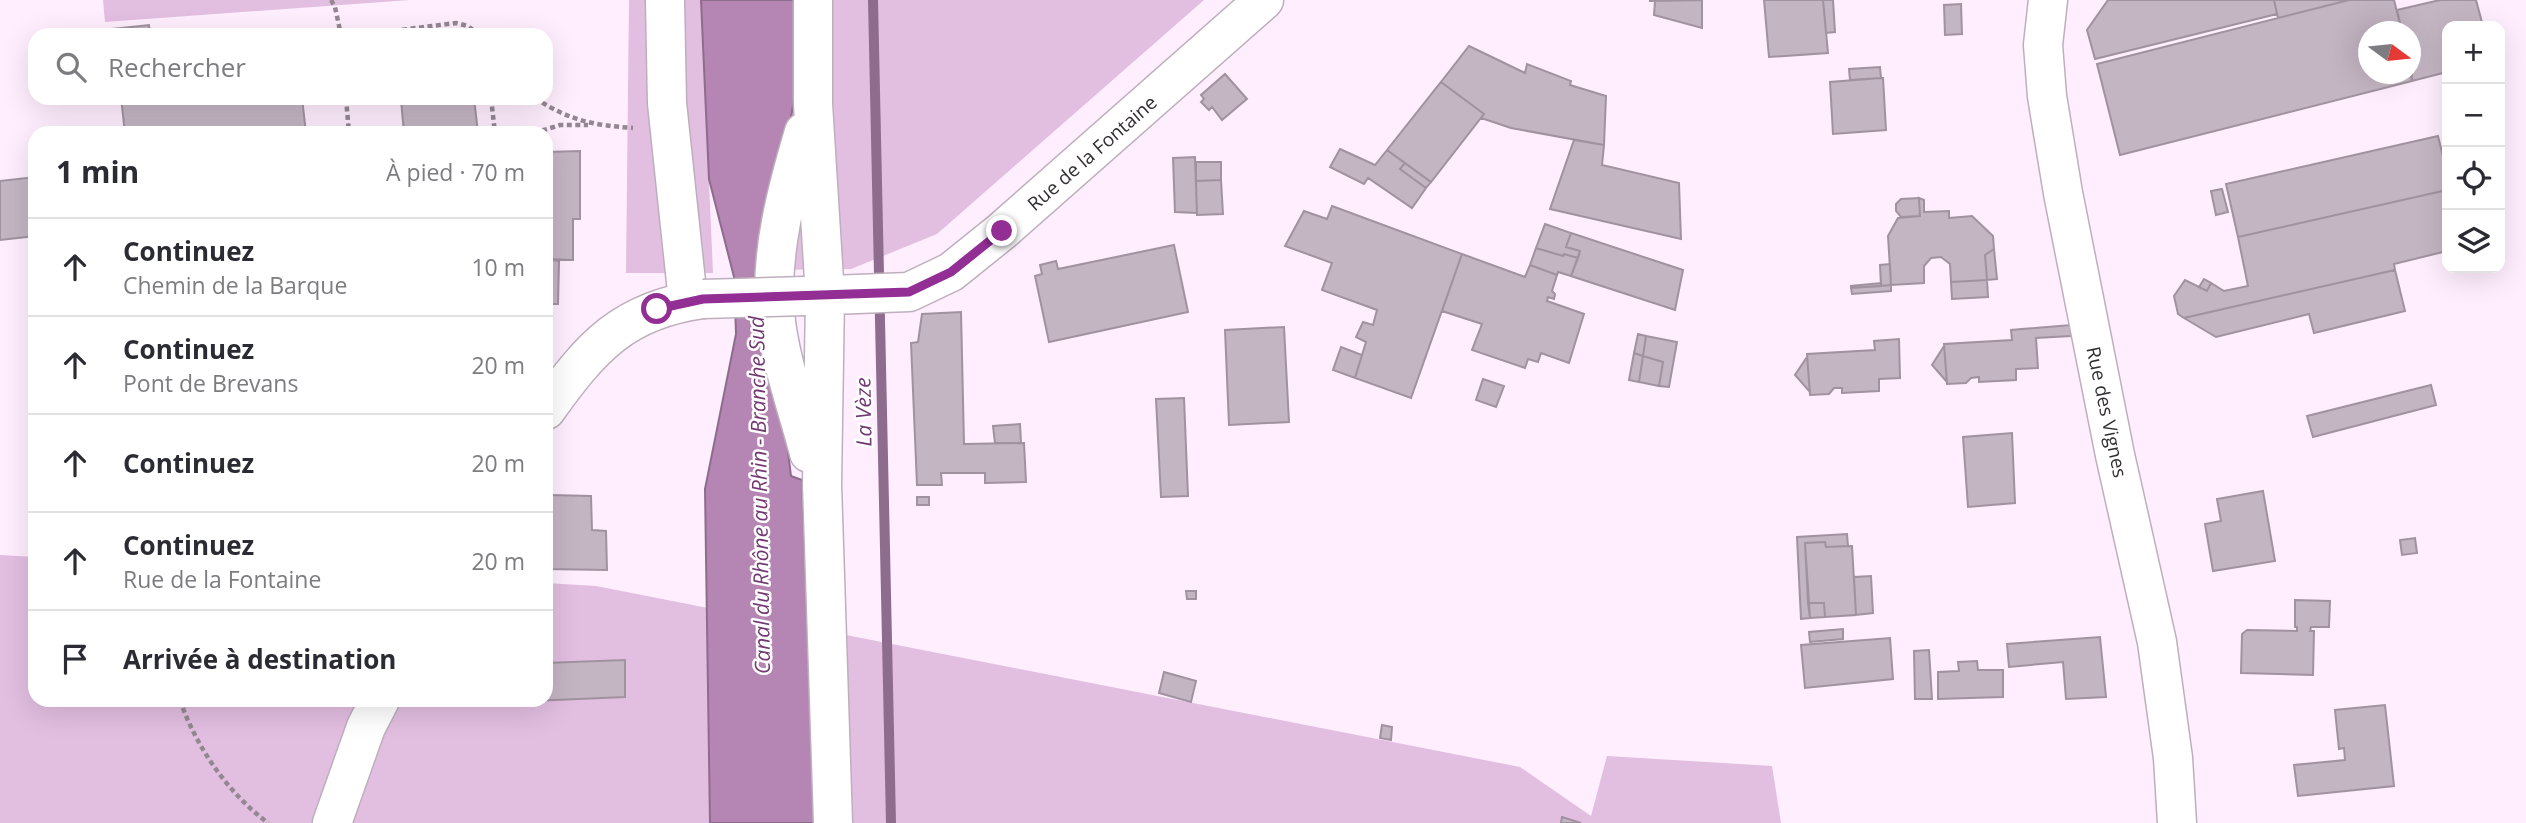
<!DOCTYPE html>
<html lang="fr">
<head>
<meta charset="utf-8">
<style>
	:root { --surface:#fff; --page:#f7f7f7; --text:#2b2b33; --muted:#7c7c81; --line:#e1e1e2 }
	body { margin:0; font-family:"Open Sans",sans-serif; background:var(--page); color:var(--text) }
	.controls { position:absolute; right:21px; top:21px; display:grid; overflow:hidden; border-radius:14px; box-shadow:0 7px 28px #0002 }
	.controls button { width:63px; height:63px; display:grid; place-items:center; padding:0; border:0; border-bottom:2px solid var(--line); background:var(--surface); color:var(--text); font:35px sans-serif }
	.compass { position:absolute; left:2358px; top:21px; width:63px; height:63px; border-radius:50%; background:var(--surface); box-shadow:0 7px 28px #0002; rotate:105deg }
	.stop { position:absolute; width:21px; height:21px; margin:-16px; border:5px solid #922e94; border-radius:50%; background:#fff }
	.stop.end { background:#922e94; border-color:#fff; box-shadow:0 2px 7px #0008 }
	.list { margin:0; padding:0; list-style:none }
	h2 { display:flex; justify-content:space-between; align-items:center; height:91px; margin:0; padding:0 28px; font-size:30px }
	h2 small { font-size:23px; font-weight:400; color:var(--muted) }
	.list li { display:grid; grid-template-columns:46px 1fr auto; gap:21px; align-items:center; box-sizing:border-box; height:98px; padding:0 28px; border-top:2px solid var(--line) }
	.list b { display:block; font-size:26px; white-space:nowrap }
	.list p { margin:0; font-size:23px; white-space:nowrap; color:var(--muted) }
	.list em { font-size:23px; font-style:normal; color:var(--muted) }
	.icon { flex:none; width:38px; height:38px; fill:none; stroke:currentColor; stroke-width:2; stroke-linecap:round; stroke-linejoin:round }
	.map { position:relative; flex:none; width:2526px; height:823px; overflow:hidden }
	.search { position:absolute; background:var(--surface); box-shadow:0 7px 28px #0002; left:28px; top:28px; width:525px; height:77px; display:flex; align-items:center; gap:18px; box-sizing:border-box; padding:0 24px; border-radius:21px; color:var(--muted); font-size:26px }
	.panel { position:absolute; background:var(--surface); box-shadow:0 7px 28px #0002; left:28px; top:126px; width:525px; height:581px; border-radius:21px }
	.map>svg:first-child { display:block }
</style>
</head>
<body>
<div class="map">
<svg width="2526" height="823" viewBox="0 0 2526 823">
	<rect width="100%" height="100%" fill="#ffeefe"/>
	<path fill="#e2bee1" d="M 103,0 L 410,0 L 105,22 Z
		M 629,0 L 701,0 L 713,273 L 626,273 Z
		M 794,0 L 1204,0 L 937,234 L 851,269 L 766,270 L 796,87 Z
		M 0,555 L 35,557 L 35,700 L 546,700 L 546,583 L 596,586 L 1520,767 L 1591,816 L 1607,756 L 1772,766 L 1781,823 L 0,823 Z"/>
	<path fill="#b586b3" stroke="#8e6c8d" stroke-width="2" d="M 701,0 L 794,0 L 796,87 L 766,270 L 791,476 L 802,480 L 815,823 L 710,823 L 705,489 L 736,334 L 734,277 L 709,179 Z"/>
	<g fill="none" stroke-linecap="round" stroke-linejoin="round">
		<path stroke="#8e6c8d" stroke-width="10" d="M 873,0 L 891,823"/>
	</g>
	<path fill="#c4b5c3" stroke="#a192a0" stroke-width="2" d="M 1702,0 L 1702,28 L 1654,15 L 1655,1 L 1649,1 Z
		M 1764,0 L 1823,0 L 1828,53 L 1769,57 Z
		M 1823,0 L 1833,0 L 1835,32 L 1826,33 Z
		M 2108,0 L 2274,0 L 2277,14 L 2095,59 L 2087,30 Z
		M 2274,0 L 2349,0 L 2278,18 Z
		M 2349,0 L 2394,0 L 2402,32 L 2368,32 L 2368,74 L 2410,72 L 2412,81 L 2120,155 L 2097,64 Z
		M 2440,0 L 2476,0 L 2483,26 L 2447,26 L 2447,72 L 2412,81 L 2410,32 L 2402,32 L 2397,10 Z
		M 1961,4 L 1962,34 L 1945,35 L 1944,5 Z
		M 149,25 L 150,35 L 114,35 L 113,29 Z
		M 1469,46 L 1525,73 L 1527,64 L 1571,81 L 1570,85 L 1606,96 L 1604,145 L 1511,128 L 1481,118 L 1484,114 L 1441,82 Z
		M 1880,67 L 1881,78 L 1850,80 L 1849,69 Z
		M 1225,74 L 1247,99 L 1222,120 L 1212,107 L 1209,110 L 1201,102 L 1204,99 L 1201,95 Z
		M 1881,78 L 1883,78 L 1886,130 L 1833,134 L 1830,82 Z
		M 1441,82 L 1484,114 L 1431,182 L 1387,150 Z
		M 121,98 L 302,98 L 306,133 L 125,133 Z
		M 368,98 L 474,98 L 478,133 L 404,133 L 401,100 L 368,102 Z
		M 2438,136 L 2447,172 L 2447,190 L 2238,237 L 2226,184 Z
		M 1574,140 L 1604,145 L 1602,165 L 1679,183 L 1681,239 L 1550,209 Z
		M 1340,149 L 1375,165 L 1387,150 L 1405,163 L 1400,169 L 1426,188 L 1412,208 L 1368,178 L 1364,184 L 1330,167 Z
		M 580,151 L 580,219 L 573,219 L 573,260 L 546,259 L 546,152 Z
		M 1195,157 L 1197,213 L 1175,212 L 1173,158 Z
		M 1196,162 L 1221,162 L 1221,180 L 1196,181 Z
		M 1405,163 L 1431,182 L 1426,188 L 1400,169 Z
		M 35,177 L 35,236 L 0,240 L 0,181 Z
		M 1221,180 L 1223,214 L 1197,215 L 1196,181 Z
		M 2222,189 L 2228,212 L 2216,215 L 2211,191 Z
		M 2447,190 L 2447,251 L 2394,264 L 2395,270 L 2184,318 L 2178,314 L 2174,296 L 2185,280 L 2207,291 L 2211,283 L 2224,291 L 2248,286 L 2238,237 Z
		M 1919,198 L 1924,200 L 1924,212 L 1949,211 L 1949,218 L 1972,216 L 1993,236 L 1994,249 L 1985,255 L 1987,280 L 1951,282 L 1950,264 L 1941,257 L 1931,258 L 1924,266 L 1924,283 L 1891,285 L 1888,236 L 1898,218 L 1920,216 Z
		M 1919,198 L 1920,216 L 1901,217 L 1896,211 L 1896,204 L 1901,199 Z
		M 1332,206 L 1462,254 L 1411,398 L 1355,378 L 1366,342 L 1356,337 L 1363,322 L 1373,325 L 1377,310 L 1322,290 L 1332,263 L 1285,246 L 1304,211 L 1327,219 Z
		M 1545,224 L 1571,233 L 1566,247 L 1580,251 L 1578,258 L 1564,254 L 1563,256 L 1536,248 Z
		M 1571,233 L 1683,270 L 1675,310 L 1571,276 L 1580,251 L 1566,247 Z
		M 1174,245 L 1188,312 L 1049,342 L 1035,276 L 1042,274 L 1040,265 L 1056,261 L 1058,269 Z
		M 1536,248 L 1563,256 L 1564,254 L 1578,258 L 1571,276 L 1558,272 L 1557,275 L 1530,265 Z
		M 1994,249 L 1997,279 L 1987,280 L 1985,255 Z
		M 1462,254 L 1525,277 L 1530,265 L 1557,275 L 1552,291 L 1555,294 L 1554,299 L 1548,297 L 1547,301 L 1584,314 L 1569,363 L 1541,353 L 1538,362 L 1528,359 L 1525,368 L 1472,350 L 1482,324 L 1442,311 Z
		M 546,259 L 559,261 L 558,304 L 546,304 Z
		M 1890,264 L 1891,285 L 1881,286 L 1880,265 Z
		M 2395,270 L 2405,311 L 2314,333 L 2309,314 L 2216,337 L 2184,318 Z
		M 2204,279 L 2211,283 L 2207,291 L 2199,287 Z
		M 1987,280 L 1988,297 L 1952,299 L 1951,282 Z
		M 1881,283 L 1881,286 L 1851,288 L 1851,286 Z
		M 1891,285 L 1891,291 L 1852,294 L 1851,288 Z
		M 961,312 L 964,444 L 1024,443 L 1026,482 L 985,483 L 985,473 L 941,473 L 942,485 L 917,485 L 911,343 L 918,342 L 922,314 Z
		M 2071,325 L 2071,336 L 2036,338 L 2038,368 L 2016,369 L 2016,380 L 1979,382 L 1979,377 L 1971,378 L 1966,383 L 1947,384 L 1944,344 L 2012,340 L 2011,330 Z
		M 1284,327 L 1289,422 L 1229,425 L 1225,330 Z
		M 1638,334 L 1646,336 L 1643,356 L 1634,353 Z
		M 1646,336 L 1677,342 L 1669,387 L 1659,386 L 1663,362 L 1643,356 Z
		M 1899,339 L 1900,378 L 1879,379 L 1879,391 L 1842,393 L 1842,388 L 1834,388 L 1829,394 L 1810,395 L 1807,354 L 1875,350 L 1874,341 Z
		M 1944,346 L 1947,382 L 1932,365 Z
		M 1341,347 L 1362,355 L 1355,378 L 1333,370 Z
		M 1634,353 L 1643,356 L 1639,382 L 1629,380 Z
		M 1643,356 L 1663,362 L 1659,386 L 1639,382 Z
		M 1807,357 L 1810,392 L 1795,375 Z
		M 1483,379 L 1504,386 L 1496,407 L 1476,400 Z
		M 2431,385 L 2436,405 L 2313,437 L 2307,416 Z
		M 1184,398 L 1188,496 L 1161,497 L 1156,399 Z
		M 1020,424 L 1021,443 L 995,443 L 993,426 Z
		M 2012,433 L 2015,503 L 1968,507 L 1963,437 Z
		M 2263,491 L 2275,561 L 2213,571 L 2205,524 L 2221,521 L 2217,499 Z
		M 550,495 L 591,496 L 592,530 L 606,531 L 607,570 L 546,569 L 546,532 L 549,532 Z
		M 917,497 L 929,497 L 929,505 L 917,505 Z
		M 1847,534 L 1848,546 L 1826,547 L 1825,542 L 1805,543 L 1810,618 L 1801,619 L 1797,537 Z
		M 2415,538 L 2417,553 L 2402,555 L 2400,540 Z
		M 1825,542 L 1826,547 L 1852,546 L 1856,615 L 1825,617 L 1824,603 L 1808,603 L 1805,543 Z
		M 1871,576 L 1873,613 L 1856,615 L 1854,577 Z
		M 1186,591 L 1196,591 L 1196,599 L 1187,599 Z
		M 2295,600 L 2330,601 L 2329,627 L 2311,627 L 2310,631 L 2314,631 L 2313,675 L 2241,673 L 2242,634 L 2247,630 L 2297,631 L 2297,627 L 2295,627 Z
		M 1808,603 L 1824,603 L 1825,617 L 1810,618 Z
		M 1843,629 L 1843,639 L 1810,642 L 1809,632 Z
		M 2100,637 L 2106,697 L 2066,699 L 2063,662 L 2009,667 L 2007,644 Z
		M 1890,638 L 1893,679 L 1805,688 L 1801,645 Z
		M 1929,650 L 1932,699 L 1915,699 L 1914,651 Z
		M 625,660 L 625,697 L 460,704 L 460,700 L 546,700 L 546,663 Z
		M 1977,661 L 1978,670 L 2003,670 L 2003,697 L 1938,699 L 1938,672 L 1959,671 L 1958,662 Z
		M 1164,672 L 1196,681 L 1191,702 L 1159,693 Z
		M 2385,705 L 2394,786 L 2298,796 L 2294,765 L 2345,760 L 2344,748 L 2339,749 L 2335,710 Z
		M 1382,725 L 1392,727 L 1391,740 L 1380,738 Z
		M 1562,817 L 1581,823 L 1561,823 Z"/>
	<g fill="none" stroke-linecap="round" stroke-linejoin="round">
		<defs>
			<path id="minor" d="M 665,0 L 667,103 L 688,301
				M 813,0 L 813,104 L 825,296 L 822,484 L 833,823
				M 2048,0 L 2043,45 L 2047,96 L 2063,193 L 2115,455 L 2157,642 L 2173,758 L 2177,823
				M 804,132 C 787,189 770,252 775,312 C 778,355 798,410 809,453
				M 805,296 L 909,292 L 951,272 L 1002,231 L 1264,0
				M 546,410 C 591,347 623,310 703,299
				M 332,823 L 366,727 L 380,700"/>
		</defs>
		<use href="#minor" stroke="#beafbd" stroke-width="41"/>
		<path stroke="#938892" stroke-width="4.5" stroke-dasharray="5 3.5" stroke-linecap="butt" d="M 331,0 L 335,7 L 341,35
			M 360,35 L 456,23 L 468,26 L 479,35
			M 346,98 L 349,133
			M 491,98 L 495,133
			M 535,98 C 570,121 593,125 633,128
			M 534,133 L 560,125 L 588,125
			M 180,700 C 196,747 228,793 268,823"/>
		<use href="#minor" stroke="#fff" stroke-width="38"/>
		<defs>
			<path id="minor-bridge" d="M 703,299 L 805,296"/>
		</defs>
		<use href="#minor-bridge" stroke="#beafbd" stroke-width="41" stroke-linecap="butt"/>
		<use href="#minor-bridge" stroke="#fff" stroke-width="38"/>
	</g>
	<g fill="none" stroke-linecap="round" stroke-linejoin="round">
		<path stroke="#922e94" stroke-width="9" d="M 657,309 L 703,299 L 909,292 L 951,272 L 1002,231"/>
	</g>
	<g text-anchor="middle" dominant-baseline="central" stroke-width="5" stroke-linejoin="round" paint-order="stroke">
		<g font-size="19" fill="#342e33" stroke="#fff">
			<text transform="translate(1092 153) rotate(-41)">Rue de la Fontaine</text>
			<text transform="translate(2107 412) rotate(78)">Rue des Vignes</text>
		</g>
		<g font-size="21" font-style="italic" fill="#723872" stroke="#fff">
			<text transform="translate(863 412) rotate(-91)">La Vèze</text>
			<text transform="translate(759 495) rotate(-91)">Canal du Rhône au Rhin - Branche Sud</text>
		</g>
	</g>
</svg>
<div class="controls">
<button>+</button>
<button>−</button>
<button><svg class="icon" aria-label="locate" viewBox="0 0 24 24"><circle cx="12" cy="12" r="6"/><path d="M12 2v4M12 18v4M2 12h4M18 12h4"/></svg></button>
<button><svg class="icon" aria-label="layers" viewBox="0 0 24 24"><path d="M12 4l9 5-9 5-9-5zM3 14l9 5 9-5"/></svg></button>
</div>
<svg class="compass" viewBox="-18 -18 36 36"><path d="M0-13l5 13h-10z" fill="#e53935"/><path d="M0 13l5-13h-10z" fill="#7c7c81"/></svg>
<div class="stop" style="left:657px;top:309px"></div>
<div class="stop end" style="left:1002px;top:231px"></div>
<div class="search"><svg class="icon" aria-label="search" viewBox="0 0 24 24"><circle cx="10" cy="10" r="6"/><path d="M15 15l6 6"/></svg>Rechercher</div>
<section class="panel">
<h2>1 min<small>À pied · 70 m</small></h2>
<ul class="list">
<li><svg class="icon" aria-label="ahead" viewBox="0 0 24 24"><path d="M12 20V5M6 11l6-6 6 6"/></svg><div><b>Continuez</b><p>Chemin de la Barque</p></div><em>10 m</em></li>
<li><svg class="icon" aria-label="ahead" viewBox="0 0 24 24"><path d="M12 20V5M6 11l6-6 6 6"/></svg><div><b>Continuez</b><p>Pont de Brevans</p></div><em>20 m</em></li>
<li><svg class="icon" aria-label="ahead" viewBox="0 0 24 24"><path d="M12 20V5M6 11l6-6 6 6"/></svg><div><b>Continuez</b></div><em>20 m</em></li>
<li><svg class="icon" aria-label="ahead" viewBox="0 0 24 24"><path d="M12 20V5M6 11l6-6 6 6"/></svg><div><b>Continuez</b><p>Rue de la Fontaine</p></div><em>20 m</em></li>
<li><svg class="icon" aria-label="arrive" viewBox="0 0 24 24"><path d="M6 21V4h12l-3 4 3 4H6"/></svg><div><b>Arrivée à destination</b></div></li>
</ul>
</section>
</div>
</body>
</html>
